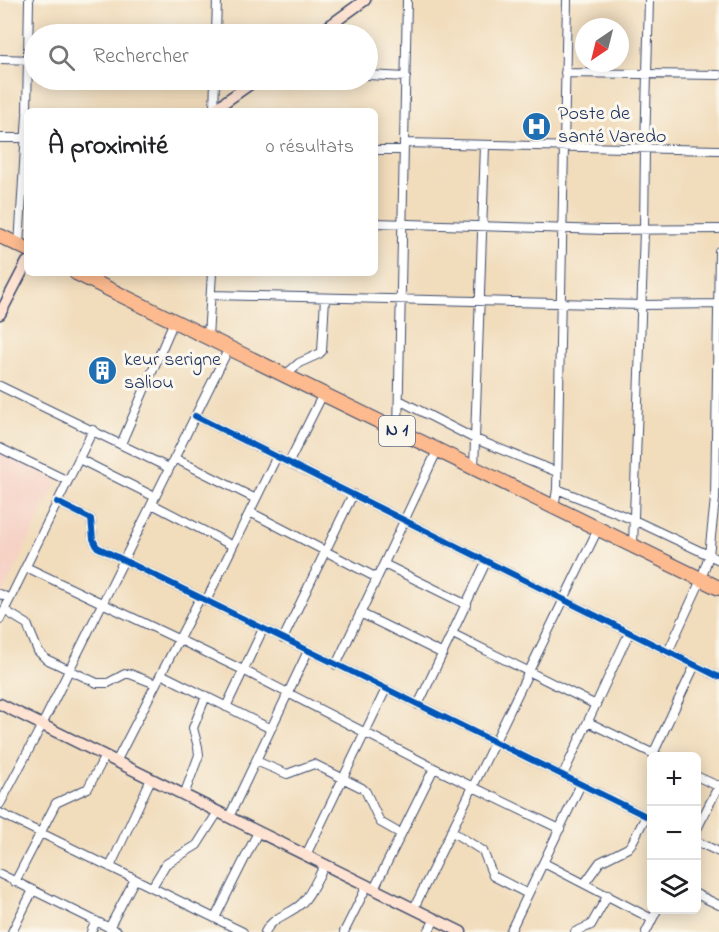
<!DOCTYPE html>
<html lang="fr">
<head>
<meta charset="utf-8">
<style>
	:root { --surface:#fff; --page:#f2f2f2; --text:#202124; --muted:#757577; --line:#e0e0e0 }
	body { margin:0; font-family:"Indie Flower",sans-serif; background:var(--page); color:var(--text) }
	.controls { position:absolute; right:18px; bottom:18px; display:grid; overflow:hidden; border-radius:9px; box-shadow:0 3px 15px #0003 }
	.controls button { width:54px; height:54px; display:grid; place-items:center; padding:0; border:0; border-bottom:2px solid var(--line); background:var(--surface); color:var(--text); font:30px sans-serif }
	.compass { position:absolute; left:575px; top:18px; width:54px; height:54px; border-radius:50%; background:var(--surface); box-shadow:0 3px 15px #0003; rotate:215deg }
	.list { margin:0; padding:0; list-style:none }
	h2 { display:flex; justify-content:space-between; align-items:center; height:78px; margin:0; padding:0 24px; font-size:26px }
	h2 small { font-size:20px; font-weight:400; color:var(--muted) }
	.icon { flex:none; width:33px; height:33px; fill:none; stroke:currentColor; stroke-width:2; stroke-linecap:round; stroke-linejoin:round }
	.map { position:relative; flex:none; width:719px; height:932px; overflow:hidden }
	.search { position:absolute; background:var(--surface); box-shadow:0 3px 15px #0003; left:24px; top:24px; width:354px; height:66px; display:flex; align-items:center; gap:15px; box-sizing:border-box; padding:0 21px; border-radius:33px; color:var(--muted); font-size:22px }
	.panel { position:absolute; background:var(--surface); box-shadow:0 3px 15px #0003; left:24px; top:108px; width:354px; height:168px; border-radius:9px }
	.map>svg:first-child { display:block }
</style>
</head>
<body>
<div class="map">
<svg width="719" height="932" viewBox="0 0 719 932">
	<rect width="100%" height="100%" fill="#fbf7ec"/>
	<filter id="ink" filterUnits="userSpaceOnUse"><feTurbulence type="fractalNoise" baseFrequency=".0167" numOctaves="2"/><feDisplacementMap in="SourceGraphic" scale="12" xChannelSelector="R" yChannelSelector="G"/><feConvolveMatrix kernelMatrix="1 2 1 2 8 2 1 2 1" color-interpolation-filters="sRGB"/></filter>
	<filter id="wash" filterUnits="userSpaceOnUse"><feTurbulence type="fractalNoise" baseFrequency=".008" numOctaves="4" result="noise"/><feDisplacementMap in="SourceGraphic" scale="24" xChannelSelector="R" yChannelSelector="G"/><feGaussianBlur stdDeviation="1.35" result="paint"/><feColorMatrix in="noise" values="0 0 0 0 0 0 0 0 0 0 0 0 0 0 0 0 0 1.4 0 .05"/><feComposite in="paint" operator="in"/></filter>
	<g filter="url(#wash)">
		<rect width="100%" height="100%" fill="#f1dcbb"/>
		<path fill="#f6d1c5" d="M 0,450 L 58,480 L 3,594 L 0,592 Z"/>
	</g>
	<g filter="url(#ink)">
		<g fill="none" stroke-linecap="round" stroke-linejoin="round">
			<defs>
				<path id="street" d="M 216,34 L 217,0
					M 0,59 L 34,60
					M 565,73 L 719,75
					M 368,75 L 406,77
					M 27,111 L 29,0
					M 214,111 L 215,80
					M 0,138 L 27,138
					M 404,143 L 719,150
					M 375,150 L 404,150
					M 375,223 L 605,230 L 719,229
					M 19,245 L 27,115
					M 212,295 L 642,305 L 719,304
					M 208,337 L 212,273
					M 285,375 L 299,363 L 319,354 L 322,351 L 325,298
					M 0,386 L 169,468
					M 399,400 L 475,439 L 557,472
					M 195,416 L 719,677
					M 398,431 L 407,0
					M 121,444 L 174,321
					M 0,448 L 68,481
					M 174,458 L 256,499
					M 79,459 L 155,497
					M 289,462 L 323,394
					M 474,469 L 485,145
					M 557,489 L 634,520 L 719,560
					M 57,502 L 91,519 L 93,539 L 97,547 L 652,819
					M 152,504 L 233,546
					M 554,508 L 557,489 L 567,0
					M 250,512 L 377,578
					M 633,545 L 644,231 L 645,148 L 649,0
					M 384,564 L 467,605
					M 26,567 L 243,670 L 434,768 L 560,829
					M 0,594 L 10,599
					M 206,601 L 277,456
					M 4,610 L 27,624 L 38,651 L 46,659 L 97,683 L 108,683 L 125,674 L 130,674 L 156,684
					M 360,613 L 443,654
					M 0,619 L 93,430
					M 453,634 L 596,705
					M 283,639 L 353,494
					M 668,652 L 701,580 L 709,555 L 715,499 L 719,251
					M 336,665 L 437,451
					M 161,674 L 271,729
					M 418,705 L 486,562
					M 226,707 L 263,629
					M 588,722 L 658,756
					M 653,754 L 695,665
					M 256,761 L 287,774 L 314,764 L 362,788 L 366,792 L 380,822 L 401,834
					M 116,762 L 200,598
					M 563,775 L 629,633
					M 696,776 L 718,786
					M 184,795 L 199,755 L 198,747 L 193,728 L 206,696
					M 0,804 L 42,725 L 229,348
					M 0,813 L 243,932
					M 229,817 L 308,651
					M 451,831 L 483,851 L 493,876 L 528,894
					M 696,831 L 719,785
					M 696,841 L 719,852
					M 306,855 L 386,689
					M 544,863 L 652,919
					M 110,867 L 151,779
					M 0,874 L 118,932
					M 15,882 L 56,803 L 88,788 L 105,756
					M 585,883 L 600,862 L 628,848 L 632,843 L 646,816
					M 152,887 L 166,864 L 197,845 L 218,812
					M 374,889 L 434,768
					M 696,894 L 719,905
					M 414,908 L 598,529
					M 215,918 L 258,832
					M 109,928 L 135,879
					M 12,932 L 33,890
					M 91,932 L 96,921
					M 265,932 C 274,915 290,915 302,903 C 312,893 318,876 325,865
					M 344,932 L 367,886
					M 428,932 L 435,919
					M 510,932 L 581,784
					M 575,932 L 591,925 L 608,895
					M 646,932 L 657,910"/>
				<path id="secondary" d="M 318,34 L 365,0
					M 212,111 L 256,80
					M 0,314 L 27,262
					M 0,704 L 461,932"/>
				<path id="highway" d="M 0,236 L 27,249
					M 76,273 L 719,588"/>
			</defs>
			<use href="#street" stroke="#3b496c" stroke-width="10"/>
			<use href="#secondary" stroke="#3b496c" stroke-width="13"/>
			<use href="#highway" stroke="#3b496c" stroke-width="16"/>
			<use href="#street" stroke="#fff" stroke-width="8"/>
			<use href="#secondary" stroke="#fee3d2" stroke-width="10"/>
			<use href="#highway" stroke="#fcba8e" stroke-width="14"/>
			<defs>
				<path id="cycleway" d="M 195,416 L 719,677
					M 57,502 L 91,519 L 93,539 L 97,547 L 652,819"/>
			</defs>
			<use href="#cycleway" stroke="#fbf7ec" stroke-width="10"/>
			<use href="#cycleway" stroke="#0057b8" stroke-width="6"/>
		</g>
	</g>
	<defs>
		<symbol id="hospital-disc" viewBox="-11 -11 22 22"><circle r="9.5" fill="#1f6fb2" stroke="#fbf7ec"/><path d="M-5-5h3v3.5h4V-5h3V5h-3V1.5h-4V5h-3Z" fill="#fff"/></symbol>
		<symbol id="building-disc" viewBox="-11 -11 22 22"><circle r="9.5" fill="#1f6fb2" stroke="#fbf7ec"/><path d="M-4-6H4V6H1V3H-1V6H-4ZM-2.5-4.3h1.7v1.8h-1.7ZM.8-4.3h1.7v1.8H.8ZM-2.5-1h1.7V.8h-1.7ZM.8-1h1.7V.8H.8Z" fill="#fff"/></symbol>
	</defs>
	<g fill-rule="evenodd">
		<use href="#hospital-disc" x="520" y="110" width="33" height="33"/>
		<use href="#building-disc" x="86" y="354" width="33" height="33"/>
	</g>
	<g text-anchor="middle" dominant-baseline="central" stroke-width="6" stroke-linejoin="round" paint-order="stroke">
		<rect fill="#fbf7ec" stroke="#5e6b89" stroke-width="1.5" x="379" y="416" width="36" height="30" rx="4.5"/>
		<g font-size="18" font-weight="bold" fill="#1b2f5e">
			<text x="397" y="431">N 1</text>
		</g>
		<g font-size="20" fill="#1b2f5e" stroke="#fbf7ec" text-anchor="start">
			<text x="558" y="114">Poste de<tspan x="558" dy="23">santé Varedo</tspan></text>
			<text x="124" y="360">keur serigne<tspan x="124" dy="23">saliou</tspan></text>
		</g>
	</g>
</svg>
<div class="controls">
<button>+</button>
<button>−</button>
<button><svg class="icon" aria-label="layers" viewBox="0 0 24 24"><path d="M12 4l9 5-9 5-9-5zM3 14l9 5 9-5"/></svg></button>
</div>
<svg class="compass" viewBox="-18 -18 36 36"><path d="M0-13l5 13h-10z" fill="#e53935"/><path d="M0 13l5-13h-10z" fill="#757577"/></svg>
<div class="search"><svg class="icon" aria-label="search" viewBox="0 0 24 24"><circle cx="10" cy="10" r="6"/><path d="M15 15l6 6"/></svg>Rechercher</div>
<section class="panel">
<h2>À proximité<small>0 résultats</small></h2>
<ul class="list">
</ul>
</section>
</div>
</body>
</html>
